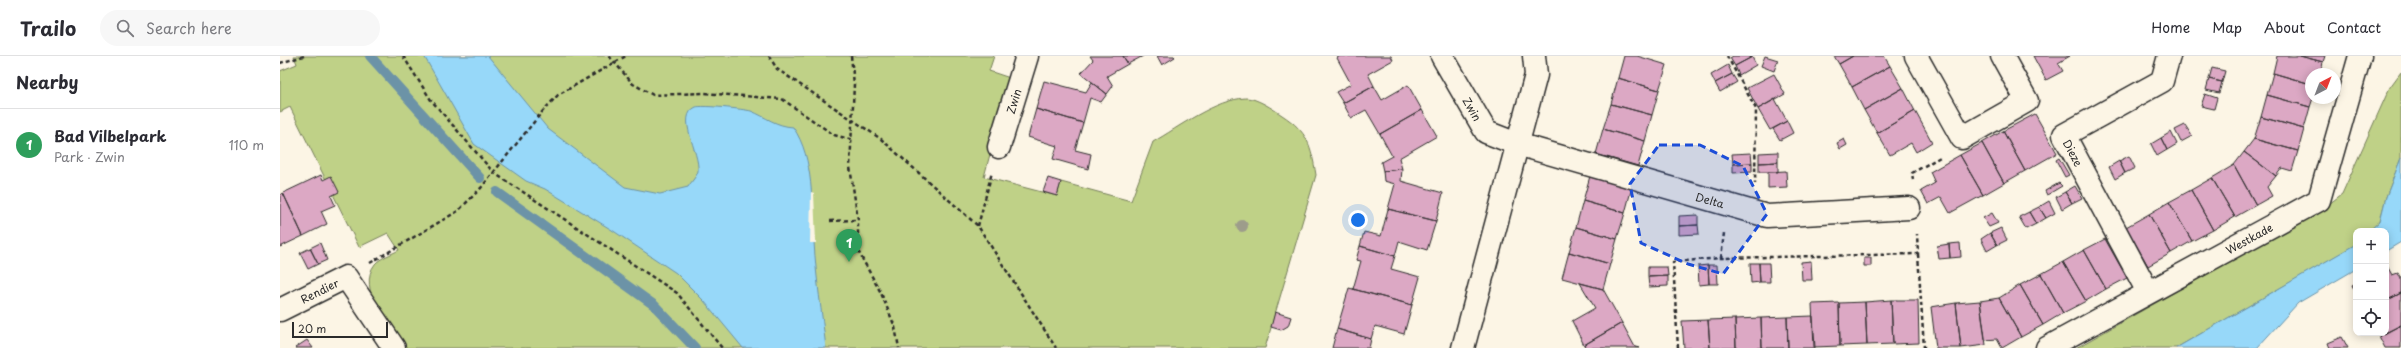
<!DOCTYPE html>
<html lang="en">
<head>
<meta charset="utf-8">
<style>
	:root { --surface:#fff; --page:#f7f7f7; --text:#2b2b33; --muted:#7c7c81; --line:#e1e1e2; --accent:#2b2b2b }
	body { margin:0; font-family:"Playpen Sans",sans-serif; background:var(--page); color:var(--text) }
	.controls { position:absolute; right:12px; bottom:12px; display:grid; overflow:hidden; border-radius:8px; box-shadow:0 2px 10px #0003 }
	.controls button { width:36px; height:36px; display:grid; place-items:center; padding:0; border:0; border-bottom:1px solid var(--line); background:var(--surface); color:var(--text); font:20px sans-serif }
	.compass { position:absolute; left:2025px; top:12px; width:36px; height:36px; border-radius:50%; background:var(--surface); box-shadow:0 2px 10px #0003; rotate:42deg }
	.scale { position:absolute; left:12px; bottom:10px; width:96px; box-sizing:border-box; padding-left:4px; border:2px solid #2b2b2b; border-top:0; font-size:11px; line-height:14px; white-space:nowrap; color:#2b2b2b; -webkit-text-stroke:3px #fcf5e5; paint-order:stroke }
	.you { position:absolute; left:1078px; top:164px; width:14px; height:14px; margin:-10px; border:3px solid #fff; border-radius:50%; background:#1a73e8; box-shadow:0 0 0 6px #1a73e833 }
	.badge { display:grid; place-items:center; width:26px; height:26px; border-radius:50%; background:var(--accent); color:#fff; font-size:13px; font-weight:700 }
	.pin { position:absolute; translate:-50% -33px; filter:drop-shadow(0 1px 2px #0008) }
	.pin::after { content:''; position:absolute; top:21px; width:14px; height:12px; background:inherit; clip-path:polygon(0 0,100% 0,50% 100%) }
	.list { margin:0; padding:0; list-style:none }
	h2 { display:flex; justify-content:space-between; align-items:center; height:52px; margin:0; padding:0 16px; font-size:17px }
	h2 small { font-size:13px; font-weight:400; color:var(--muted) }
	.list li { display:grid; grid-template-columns:26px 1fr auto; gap:12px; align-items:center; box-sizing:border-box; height:72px; padding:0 16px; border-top:1px solid var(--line) }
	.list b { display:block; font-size:15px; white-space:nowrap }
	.list p { margin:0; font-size:13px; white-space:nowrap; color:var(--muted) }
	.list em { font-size:13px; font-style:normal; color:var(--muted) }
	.icon { flex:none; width:22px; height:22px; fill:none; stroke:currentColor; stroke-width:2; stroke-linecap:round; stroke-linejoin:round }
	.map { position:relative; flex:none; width:2121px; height:292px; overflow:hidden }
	header { display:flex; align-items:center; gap:24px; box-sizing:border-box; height:56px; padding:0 20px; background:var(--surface); border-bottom:1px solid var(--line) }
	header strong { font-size:19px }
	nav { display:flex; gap:22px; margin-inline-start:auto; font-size:14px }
	.search { width:280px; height:36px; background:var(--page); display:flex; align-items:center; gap:10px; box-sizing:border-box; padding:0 14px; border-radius:22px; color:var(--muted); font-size:15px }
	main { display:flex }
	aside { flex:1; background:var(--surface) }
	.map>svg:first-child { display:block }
</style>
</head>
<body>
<header>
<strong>Trailo</strong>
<div class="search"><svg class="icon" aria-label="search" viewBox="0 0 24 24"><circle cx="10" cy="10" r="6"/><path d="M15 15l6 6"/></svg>Search here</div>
<nav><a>Home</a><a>Map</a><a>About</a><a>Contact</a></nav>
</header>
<main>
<aside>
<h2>Nearby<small></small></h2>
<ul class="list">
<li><span class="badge" style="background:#2e9e5b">1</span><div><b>Bad Vilbelpark</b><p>Park · Zwin</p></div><em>110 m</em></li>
</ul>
</aside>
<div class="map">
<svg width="2121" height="292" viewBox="0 0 2121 292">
	<rect width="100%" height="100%" fill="#fcf5e5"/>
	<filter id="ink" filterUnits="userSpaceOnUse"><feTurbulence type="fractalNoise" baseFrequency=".025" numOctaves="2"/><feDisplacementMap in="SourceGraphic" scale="8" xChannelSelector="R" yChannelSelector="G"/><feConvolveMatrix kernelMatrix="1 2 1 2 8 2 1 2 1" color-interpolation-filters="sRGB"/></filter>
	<g filter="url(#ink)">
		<path fill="#bfd187" stroke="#757e59" d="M 14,0 L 714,0 L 709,15 L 730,22 L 704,121 L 777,140 L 781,126 L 851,145 L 873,86 C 899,71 936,43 966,42 C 977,42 993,53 1002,59 C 1028,76 1031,89 1036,119 L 985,292 L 122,292 C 109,272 76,232 95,208 C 100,202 112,198 119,194 L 108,177 L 79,191 L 10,51 L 0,56 L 0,15 L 17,8 Z
			M 2121,16 L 2121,102 L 2106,141 L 2100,165 L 2089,175 L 2076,175 L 2075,189 L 1896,292 L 1796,292 L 2045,151 L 2062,138 L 2110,31 Z"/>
		<path fill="#97d8f9" stroke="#6c93a7" d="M 144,0 L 208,0 L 268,73 L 345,131 L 380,138 L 408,131 C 411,126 417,120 418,115 C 420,96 395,60 416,51 C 422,49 464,53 471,55 C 486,61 496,70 513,71 C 535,103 531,149 534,186 C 536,222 542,257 546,292 L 463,292 L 424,245 L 396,217 L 332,174 L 265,133 L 246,125 L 194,88 Z
			M 2121,102 L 2121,186 L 2106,195 L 2106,175 L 2089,175 L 2100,165 L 2106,141 Z
			M 2076,188 L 2076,213 L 2018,247 L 1977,292 L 1896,292 Z"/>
		<path fill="#fcf5e5" d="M 531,136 L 534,137 L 536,187 L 530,187 Z"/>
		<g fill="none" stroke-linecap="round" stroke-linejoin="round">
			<path stroke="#6c93a7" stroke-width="10" d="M 90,0 L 200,122
				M 217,136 L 374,249 L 415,292"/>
		</g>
		<path fill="#dca8c4" stroke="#2b2b2b" d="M 810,0 L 843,0 L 848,8 L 827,20 L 833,30 L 827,38 L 801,17 L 813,4 Z
			M 843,0 L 863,0 L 848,8 Z
			M 877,0 L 894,0 L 895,1 L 882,9 Z
			M 1060,0 L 1111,0 L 1113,4 L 1088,18 L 1094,30 L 1063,47 L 1056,36 L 1071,28 L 1057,2 Z
			M 1344,0 L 1357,0 L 1387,9 L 1379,34 L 1338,22 Z
			M 1453,0 L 1471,0 L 1472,1 L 1455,10 L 1450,2 Z
			M 1485,0 L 1498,4 L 1494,15 L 1481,10 Z
			M 1554,0 L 1573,0 L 1559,8 Z
			M 1573,0 L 1604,0 L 1610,10 L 1572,31 L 1559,8 Z
			M 1753,0 L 1790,0 L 1778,7 L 1783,15 L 1766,24 Z
			M 1997,0 L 2020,0 L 2043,6 L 2040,18 L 2031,18 L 2031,28 L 1993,17 Z
			M 2020,0 L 2045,0 L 2043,6 Z
			M 1472,1 L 1476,9 L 1459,19 L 1455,10 Z
			M 1448,9 L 1452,18 L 1435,27 L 1431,19 Z
			M 1610,10 L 1623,32 L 1584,54 L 1572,31 Z
			M 1932,12 L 1945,15 L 1942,26 L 1929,23 Z
			M 1993,17 L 2031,28 L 2031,42 L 2033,42 L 2030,51 L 1987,39 Z
			M 1452,18 L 1457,26 L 1440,36 L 1435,27 Z
			M 1494,18 L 1505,38 L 1478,53 L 1467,32 Z
			M 1338,22 L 1379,34 L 1372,59 L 1331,48 Z
			M 1929,23 L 1942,26 L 1939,37 L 1926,34 Z
			M 764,25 L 806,36 L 812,26 L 827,38 L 821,46 L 810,42 L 803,67 L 756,53 Z
			M 1128,29 L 1142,54 L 1100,78 L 1086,54 L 1071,62 L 1063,47 L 1094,30 L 1102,44 Z
			M 1623,32 L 1635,55 L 1597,77 L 1584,54 Z
			M 1925,38 L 1937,42 L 1934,53 L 1921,50 Z
			M 1987,39 L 2030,51 L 2024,73 L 1981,61 Z
			M 1495,43 L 1507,65 L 1490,74 L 1478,53 Z
			M 1331,48 L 1372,59 L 1365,85 L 1323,73 Z
			M 756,53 L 803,67 L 795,94 L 811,98 L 808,113 L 773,103 L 777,90 L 748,81 Z
			M 1142,54 L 1157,80 L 1119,102 L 1122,113 L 1103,115 L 1101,106 L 1112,100 L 1100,78 Z
			M 1635,55 L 1652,86 L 1636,96 L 1631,87 L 1610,99 L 1597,77 Z
			M 1755,58 L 1777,97 L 1745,115 L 1723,75 Z
			M 1981,61 L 2024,73 L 2018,95 L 1974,83 Z
			M 1507,65 L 1513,77 L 1500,84 L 1493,73 Z
			M 1905,69 L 1912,80 L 1901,86 L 1895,74 Z
			M 1323,73 L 1365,85 L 1358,110 L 1316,98 Z
			M 1723,75 L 1745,115 L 1724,127 L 1702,87 Z
			M 1891,76 L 1897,88 L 1887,94 L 1881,82 Z
			M 1881,82 L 1887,94 L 1877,100 L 1871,88 Z
			M 1564,83 L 1567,89 L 1560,93 L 1557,87 Z
			M 1974,83 L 2018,95 L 2012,115 L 2002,112 L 1996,120 L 1964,96 Z
			M 1702,87 L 1724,127 L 1703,139 L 1680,99 Z
			M 1498,96 L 1498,106 L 1479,107 L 1479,97 Z
			M 1964,96 L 1996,120 L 1987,131 L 1992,140 L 1976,149 L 1954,109 Z
			M 1471,97 L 1472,107 L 1453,108 L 1452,98 Z
			M 1680,99 L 1703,139 L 1670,157 L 1661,141 L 1648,148 L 1641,135 L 1655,127 L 1650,116 Z
			M 1849,100 L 1855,112 L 1845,117 L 1839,105 Z
			M 1779,102 L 1789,119 L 1785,121 L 1776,104 Z
			M 1839,105 L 1845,117 L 1835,123 L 1829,111 Z
			M 1498,106 L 1498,116 L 1479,116 L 1479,107 Z
			M 1472,107 L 1472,116 L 1453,117 L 1453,108 Z
			M 1954,109 L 1976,149 L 1955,161 L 1932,122 Z
			M 1122,113 L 1121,125 L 1163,137 L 1156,165 L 1108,153 L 1115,128 L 1104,125 L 1103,115 Z
			M 1506,115 L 1507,131 L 1488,132 L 1488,116 Z
			M 41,119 L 43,124 L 51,120 L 59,136 L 51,140 L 55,149 L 41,155 L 47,168 L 23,180 L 3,137 Z
			M 1310,120 L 1352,131 L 1345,157 L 1303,145 Z
			M 768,122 L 781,126 L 777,140 L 763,136 Z
			M 1932,122 L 1955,161 L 1933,174 L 1911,134 Z
			M 1779,127 L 1782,130 L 1767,139 L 1765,135 Z
			M 1795,130 L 1802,142 L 1792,147 L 1785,136 Z
			M 1911,134 L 1933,174 L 1912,185 L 1889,146 Z
			M 1785,136 L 1792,147 L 1782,153 L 1776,141 Z
			M 3,137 L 23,180 L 0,191 L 0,139 Z
			M 1303,145 L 1345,157 L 1337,183 L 1296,171 Z
			M 1769,145 L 1775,157 L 1766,162 L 1759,151 Z
			M 1889,146 L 1912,185 L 1891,197 L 1869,158 Z
			M 1759,151 L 1766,162 L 1756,168 L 1749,156 Z
			M 1108,153 L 1156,165 L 1147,194 L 1119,185 L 1115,200 L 1080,190 L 1084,176 L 1101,180 Z
			M 1749,156 L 1756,168 L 1746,173 L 1739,161 Z
			M 1712,157 L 1718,167 L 1709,171 L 1703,162 Z
			M 1869,158 L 1891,197 L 1868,210 L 1846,171 Z
			M 1418,159 L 1418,169 L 1399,170 L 1399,160 Z
			M 1418,169 L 1419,178 L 1399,179 L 1399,170 Z
			M 1296,171 L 1337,183 L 1330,208 L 1289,196 Z
			M 1721,172 L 1727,184 L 1717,189 L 1710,177 Z
			M 1710,177 L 1717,189 L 1707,195 L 1701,183 Z
			M 1825,183 L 1847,222 L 1826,233 L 1804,194 Z
			M 40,187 L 47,204 L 38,208 L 30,192 Z
			M 1680,187 L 1681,201 L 1670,202 L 1669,188 Z
			M 1669,188 L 1670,202 L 1659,203 L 1657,190 Z
			M 1080,190 L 1115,200 L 1111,213 L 1140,221 L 1132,249 L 1073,233 L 1081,205 L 1076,204 Z
			M 30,192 L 38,208 L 28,213 L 20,197 Z
			M 1804,194 L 1826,233 L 1806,245 L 1783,206 Z
			M 1289,196 L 1330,208 L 1323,233 L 1282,222 Z
			M 1584,202 L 1591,202 L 1591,210 L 1584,210 Z
			M 1531,205 L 1532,224 L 1522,224 L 1521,206 Z
			M 1783,206 L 1806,245 L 1783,257 L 1761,218 Z
			M 1470,207 L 1479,207 L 1480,226 L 1471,227 Z
			M 1479,207 L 1489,207 L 1490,226 L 1480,226 Z
			M 2106,208 L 2112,219 L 2118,217 L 2121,223 L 2121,237 L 2106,245 Z
			M 1428,209 L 1437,209 L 1438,228 L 1429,228 Z
			M 1428,209 L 1429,228 L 1419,229 L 1418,210 Z
			M 1368,211 L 1387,211 L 1388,220 L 1368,221 Z
			M 1761,218 L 1783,257 L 1763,269 L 1740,229 Z
			M 1388,220 L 1388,230 L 1369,231 L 1368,221 Z
			M 1300,227 L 1323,233 L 1342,267 L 1304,289 L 1292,265 L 1315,252 Z
			M 2076,227 L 2076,237 L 2072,229 Z
			M 1740,229 L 1763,269 L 1741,281 L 1719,242 Z
			M 1069,232 L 1132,249 L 1124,278 L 1095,270 L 1091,283 L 1057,273 Z
			M 2121,237 L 2121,269 L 2106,277 L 2106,245 Z
			M 1719,242 L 1741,281 L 1722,292 L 1717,283 L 1705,284 L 1700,245 Z
			M 1611,244 L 1613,288 L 1587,289 L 1585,246 Z
			M 1611,244 L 1638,244 L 1639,287 L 1613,288 Z
			M 1700,245 L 1706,289 L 1681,292 L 1676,247 Z
			M 1585,246 L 1587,289 L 1560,290 L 1559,247 Z
			M 1559,247 L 1560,290 L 1534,291 L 1532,248 Z
			M 1676,247 L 1681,292 L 1656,292 L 1651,251 Z
			M 995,256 L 1011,261 L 1008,270 L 1001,274 L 991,271 Z
			M 1533,260 L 1535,292 L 1508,292 L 1507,261 Z
			M 1507,261 L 1508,292 L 1482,292 L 1481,262 Z
			M 1481,262 L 1482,292 L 1456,292 L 1455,263 Z
			M 1455,263 L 1456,292 L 1430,292 L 1428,264 Z
			M 1428,264 L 1430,292 L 1404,292 L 1402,265 Z
			M 1342,267 L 1355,291 L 1360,292 L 1306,292 L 1304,289 Z
			M 2121,269 L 2121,292 L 2105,292 L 2099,280 Z
			M 1057,273 L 1091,283 L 1089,292 L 1052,292 Z
			M 2097,277 L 2106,277 L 2099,280 Z
			M 2062,281 L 2068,292 L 2050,292 L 2048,287 Z
			M 27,284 L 33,292 L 15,292 Z"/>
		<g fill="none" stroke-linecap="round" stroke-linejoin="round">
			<defs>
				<g id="street">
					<path id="s1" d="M 1162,0 L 1206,76 L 1237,88 L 1487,160 L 1629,152"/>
					<path d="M 1636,0 L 1682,82 L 1747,45 L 1722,0"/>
					<path id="s2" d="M 719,91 L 747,0"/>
					<path d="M 1868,236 L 1784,79 L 1882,25 L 1889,0"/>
					<path id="s3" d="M 0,254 L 66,221 L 114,292"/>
					<path id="s4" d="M 1767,292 L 2039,144 L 2080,0"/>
				</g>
				<path id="secondary" d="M 1183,292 L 1256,19 L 1254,0"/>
			</defs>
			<use href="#street" stroke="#2b2b2b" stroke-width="25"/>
			<use href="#secondary" stroke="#2b2b2b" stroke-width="25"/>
			<path stroke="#2b2b2b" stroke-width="2.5" stroke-dasharray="4 3" stroke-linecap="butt" d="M 123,0 L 151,44 L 214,117 L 397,237 L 442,292
				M 329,0 L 353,28 L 373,39 L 424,37 L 502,43 L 554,79 L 573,84
				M 489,0 L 497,13 L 601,83 L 698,170 L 776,292
				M 571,0 L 574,28 L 570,111 L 578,164 L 578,195 L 601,237 L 615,271 L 619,292
				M 1447,0 L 1476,53 L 1475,128
				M 0,7 L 24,0
				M 1633,124 L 1632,117 L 1662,100
				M 550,165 L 578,164
				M 698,170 L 712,116
				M 1638,198 L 1644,292
				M 1441,202 L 1444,177
				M 90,207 L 178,155 L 201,132 L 262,56 L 278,39 L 346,0
				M 1398,292 L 1393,206 L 1441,202 L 1638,198 L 1637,178"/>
			<use href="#street" stroke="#fcf5e5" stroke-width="22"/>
			<use href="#secondary" stroke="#fcf5e5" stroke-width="22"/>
		</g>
		<circle fill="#9d9c8b" cx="962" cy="170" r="6"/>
	</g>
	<path fill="#1d4ed8" fill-opacity="0.2" stroke="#1d4ed8" stroke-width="3" stroke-dasharray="8 5" stroke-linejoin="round" d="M 1379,89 L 1420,89 L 1463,110 L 1487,158 L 1443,218 L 1408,208 L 1361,187 L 1350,128 Z"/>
	<g text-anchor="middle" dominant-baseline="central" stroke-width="3" stroke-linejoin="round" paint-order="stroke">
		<g font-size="11" fill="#2b2b2b" stroke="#fcf5e5">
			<text stroke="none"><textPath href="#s2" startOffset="48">Zwin</textPath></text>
			<text stroke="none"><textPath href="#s1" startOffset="61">Zwin</textPath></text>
			<text transform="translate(1793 97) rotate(62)">Dieze</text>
			<text stroke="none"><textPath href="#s1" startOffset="322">Delta</textPath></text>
			<text stroke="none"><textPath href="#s4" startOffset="230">Westkade</textPath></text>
			<text stroke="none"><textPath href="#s3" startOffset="44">Rendier</textPath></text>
		</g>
	</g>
</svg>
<div class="controls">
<button>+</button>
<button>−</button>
<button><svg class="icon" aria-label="locate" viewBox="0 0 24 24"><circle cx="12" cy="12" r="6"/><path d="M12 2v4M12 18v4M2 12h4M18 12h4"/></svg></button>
</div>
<svg class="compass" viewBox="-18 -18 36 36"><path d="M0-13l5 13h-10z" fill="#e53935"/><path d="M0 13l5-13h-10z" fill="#7c7c81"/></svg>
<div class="scale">20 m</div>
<div class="you"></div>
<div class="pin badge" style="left:569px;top:206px;background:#2e9e5b">1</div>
</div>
</main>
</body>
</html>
